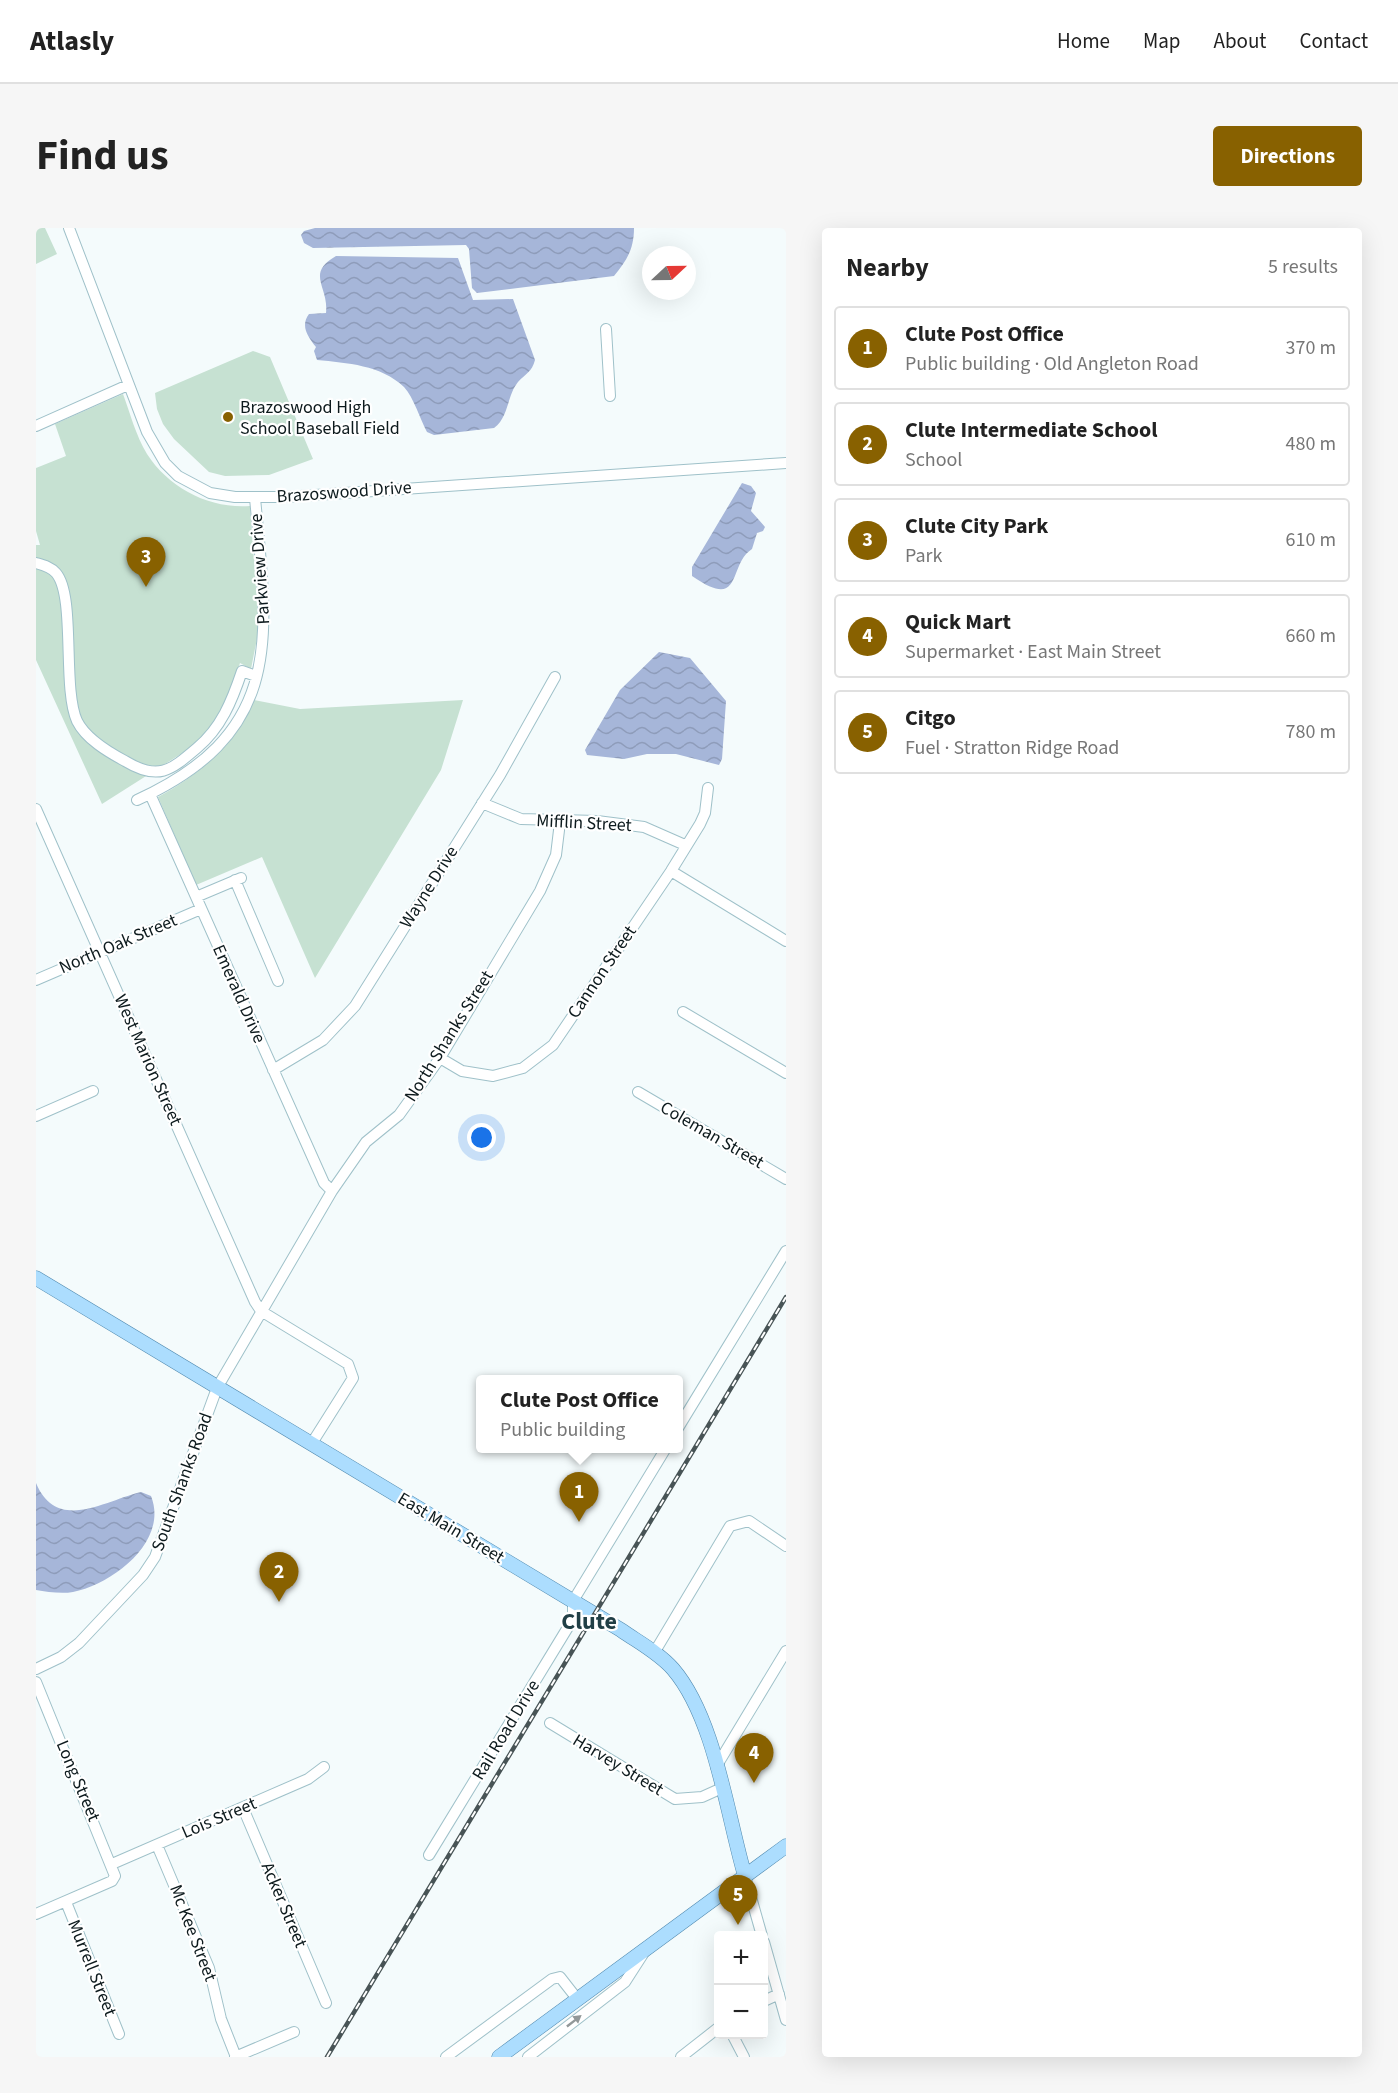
<!DOCTYPE html>
<html lang="en">
<head>
<meta charset="utf-8">
<style>
	:root { --surface:#fff; --page:#f6f6f6; --text:#222; --muted:#767676; --line:#e0e0e0; --accent:#886100 }
	body { margin:0; font-family:"Source Sans 3",sans-serif; background:var(--page); color:var(--text) }
	.controls { position:absolute; right:18px; bottom:18px; display:grid; overflow:hidden; border-radius:6px; box-shadow:0 6px 24px #0002 }
	.controls button { width:54px; height:54px; display:grid; place-items:center; padding:0; border:0; border-bottom:2px solid var(--line); background:var(--surface); color:var(--text); font:30px sans-serif }
	.compass { position:absolute; left:606px; top:18px; width:54px; height:54px; border-radius:50%; background:var(--surface); box-shadow:0 6px 24px #0002; rotate:68deg }
	.you { position:absolute; left:446px; top:910px; width:21px; height:21px; margin:-15px; border:4px solid #fff; border-radius:50%; background:#1a73e8; box-shadow:0 0 0 9px #1a73e833 }
	.badge { display:grid; place-items:center; width:39px; height:39px; border-radius:50%; background:var(--accent); color:#fff; font-size:20px; font-weight:700 }
	.pin { position:absolute; translate:-50% -50px; filter:drop-shadow(0 2px 3px #0008) }
	.pin::after { content:''; position:absolute; top:32px; width:21px; height:18px; background:inherit; clip-path:polygon(0 0,100% 0,50% 100%) }
	.popup { position:absolute; left:440px; top:1147px; width:207px; height:78px; box-sizing:border-box; display:grid; place-content:center; border-radius:6px; background:var(--surface); filter:drop-shadow(0 2px 4px #0005); font-size:20px; white-space:nowrap; color:var(--muted) }
	.popup b { font-size:22px; color:var(--text) }
	.popup::after { content:''; position:absolute; left:50%; top:100%; margin-left:-12px; border:12px solid transparent; border-top-color:var(--surface) }
	.list { margin:0; padding:0; list-style:none }
	h2 { display:flex; justify-content:space-between; align-items:center; height:78px; margin:0; padding:0 24px; font-size:26px }
	h2 small { font-size:20px; font-weight:400; color:var(--muted) }
	.list li { display:grid; grid-template-columns:39px 1fr auto; gap:18px; align-items:center; box-sizing:border-box; height:84px; margin:0 12px 12px; padding:0 12px; border:2px solid var(--line); border-radius:6px }
	.list b { display:block; font-size:22px; white-space:nowrap }
	.list p { margin:0; font-size:20px; white-space:nowrap; color:var(--muted) }
	.list em { font-size:20px; font-style:normal; color:var(--muted) }
	.map { position:relative; flex:none; width:750px; height:1829px; overflow:hidden; border-radius:6px }
	header { display:flex; align-items:center; gap:36px; box-sizing:border-box; height:84px; padding:0 30px; background:var(--surface); border-bottom:2px solid var(--line) }
	header strong { font-size:28px }
	nav { display:flex; gap:33px; margin-inline-start:auto; font-size:21px }
	.intro { display:flex; align-items:center; justify-content:space-between; box-sizing:border-box; height:144px; padding:0 36px }
	h1 { margin:0; font-size:42px }
	.button { padding:15px 27px; border-radius:6px; background:var(--accent); color:#fff; font-size:21px; font-weight:700 }
	main { display:flex; gap:36px; padding:0 36px }
	aside { flex:1; background:var(--surface); border-radius:6px; box-shadow:0 6px 24px #0002 }
	.map>svg:first-child { display:block }
</style>
</head>
<body>
<header>
<strong>Atlasly</strong>
<nav><a>Home</a><a>Map</a><a>About</a><a>Contact</a></nav>
</header>
<div class="intro"><h1>Find us</h1><a class="button">Directions</a></div>
<main>
<div class="map">
<svg width="750" height="1829" viewBox="0 0 750 1829">
	<defs>
		<pattern id="water-waves" width="16" height="10" patternUnits="userSpaceOnUse" patternTransform="scale(1.5)"><rect width="16" height="10" fill="#a6b6d9"/><path d="M0 5q4-4 8 0t8 0" fill="none" stroke="#8e9cba"/></pattern>
	</defs>
	<rect width="100%" height="100%" fill="#f4fbfc"/>
	<path fill="#c6e1d2" d="M 0,0 L 9,0 L 21,26 L 0,36 Z
		M 217,123 L 234,129 L 277,231 L 233,247 L 189,248 L 173,244 L 138,211 L 127,196 L 121,181 L 119,165 Z
		M 87,166 C 94,185 100,208 111,226 C 133,260 173,281 214,278 L 223,400 L 215,441 L 204,435 L 193,466 L 170,510 L 66,576 L 0,432 L 0,317 L 4,317 L 0,303 L 0,240 L 30,228 L 19,196 Z
		M 218,472 L 264,481 L 427,472 L 405,542 L 279,750 L 226,629 L 160,657 L 122,569 C 166,545 196,518 218,472 Z"/>
	<path fill="url(#water-waves)" d="M 279,0 L 598,0 C 598,21 591,32 578,48 L 441,65 L 436,60 L 433,21 L 430,17 L 277,20 L 268,15 L 265,7 L 268,3 Z
		M 300,28 L 422,30 L 437,72 L 477,71 L 499,132 C 496,144 489,146 482,154 C 471,167 473,189 458,200 L 398,207 L 391,204 C 384,191 378,170 368,159 C 345,137 311,135 281,132 L 278,123 L 280,119 C 272,109 264,98 273,86 L 290,85 C 293,58 269,46 300,28 Z
		M 706,255 L 715,258 L 720,265 L 715,283 L 729,299 L 727,303 L 721,305 L 716,321 C 691,337 708,384 656,348 L 656,339 Z
		M 623,424 L 654,430 L 690,473 L 686,531 L 683,537 L 640,526 L 611,526 L 588,531 L 551,527 L 549,522 L 584,462 Z
		M 0,1255 C 21,1305 68,1273 105,1264 L 115,1268 C 133,1313 77,1356 37,1364 C 26,1366 11,1364 0,1362 Z"/>
	<g fill="none" stroke-linecap="round" stroke-linejoin="round">
		<defs>
			<path id="minor" d="M 33,0 L 111,204 L 129,235 L 142,248 L 174,265 L 199,269 L 250,269 L 750,235
				M 570,101 L 574,168
				M 0,198 L 92,157
				M 0,335 C 7,337 15,339 20,345 C 40,368 26,460 41,493 C 50,511 72,524 89,533 C 122,553 134,543 161,520 C 185,500 196,473 206,443 L 220,448
				M 114,566 L 288,955 L 296,963
				M 101,572 C 250,504 232,410 219,270
				M 446,575 L 485,591 L 561,593 L 608,599 L 649,617
				M 0,581 L 219,1074 L 225,1083 L 312,1136 L 317,1150 L 276,1215
				M 635,643 L 750,713
				M 199,652 L 242,753
				M 160,669 L 205,650
				M 0,752 L 165,681
				M 647,784 L 750,845
				M 404,830 L 426,843 L 457,848 L 487,840 L 517,817 L 635,643 L 664,596 L 669,585 L 672,560
				M 237,842 L 287,812 L 319,778 L 464,547 L 519,449
				M 602,864 L 750,951
				M 0,888 L 57,863
				M 642,1200 L 750,1023
				M 618,1425 L 694,1298 L 713,1293 L 750,1318
				M 0,1441 L 25,1429 L 43,1415 L 107,1347 L 119,1329 L 181,1160 L 296,963 L 330,914 L 363,887 L 404,830 L 504,663 L 520,627 L 524,594
				M 0,1454 L 79,1648 L 76,1653 L 0,1686
				M 514,1495 L 639,1571 L 666,1569 L 686,1560
				M 680,1539 L 750,1423
				M 207,1580 L 290,1775
				M 121,1617 L 173,1740 L 185,1791 L 200,1829
				M 393,1627 L 537,1391 L 537,1373 L 630,1220
				M 76,1636 L 272,1551 L 288,1539
				M 709,1648 L 726,1708
				M 30,1674 L 83,1806
				M 728,1714 L 750,1792
				M 728,1773 L 743,1766
				M 696,1806 L 708,1829
				M 199,1829 L 258,1804
				M 410,1829 L 516,1751 L 524,1749 L 542,1772
				M 492,1829 L 589,1754 L 607,1726
				M 645,1829 L 682,1800"/>
			<path id="major" d="M 0,1050 L 585,1402 C 602,1414 623,1425 637,1441 C 679,1490 691,1587 709,1648
				M 463,1829 L 750,1618"/>
		</defs>
		<use href="#minor" stroke="#9fc1c9" stroke-width="12"/>
		<use href="#major" stroke="#518aaf" stroke-width="15"/>
		<use href="#minor" stroke="#fff" stroke-width="10"/>
		<use href="#major" stroke="#acddfe" stroke-width="14"/>
		<defs>
			<path id="rail" d="M 291,1829 L 750,1069"/>
		</defs>
		<use href="#rail" stroke="#485456" stroke-width="4.5"/>
		<use href="#rail" stroke="#fff" stroke-width="2" stroke-dasharray="7" stroke-linecap="butt"/>
	</g>
	<defs><path id="oneway-solid" d="M-6-.8H1V-3.2L6.5 0L1 3.2V.8H-6Z" transform="scale(1.5)"/></defs>
	<use fill="#929899" href="#oneway-solid" transform="translate(538 1793) rotate(-38)"/>
	<circle fill="#886100" stroke="#fff" stroke-width="2" cx="192" cy="189" r="6"/>
	<g text-anchor="middle" dominant-baseline="central" stroke-width="4.5" stroke-linejoin="round" paint-order="stroke">
		<g font-size="18" fill="#0d1a1d" stroke="#fff" text-anchor="start">
			<text x="204" y="179">Brazoswood High<tspan x="204" dy="21">School Baseball Field</tspan></text>
		</g>
		<g font-size="18" fill="#0d1a1d" stroke="#fff">
			<text transform="translate(308 264) rotate(-4)">Brazoswood Drive</text>
			<text transform="translate(224 341) rotate(-94)">Parkview Drive</text>
			<text transform="translate(548 595) rotate(3)">Mifflin Street</text>
			<text transform="translate(393 659) rotate(-58)">Wayne Drive</text>
			<text transform="translate(82 716) rotate(-23)">North Oak Street</text>
			<text transform="translate(566 744) rotate(-56)">Cannon Street</text>
			<text transform="translate(203 766) rotate(66)">Emerald Drive</text>
			<text transform="translate(413 808) rotate(-58)">North Shanks Street</text>
			<text transform="translate(112 832) rotate(66)">West Marion Street</text>
			<text transform="translate(676 907) rotate(30)">Coleman Street</text>
			<text transform="translate(146 1254) rotate(-70)">South Shanks Road</text>
			<text transform="translate(415 1300) rotate(31)">East Main Street</text>
			<text transform="translate(470 1502) rotate(-59)">Rail Road Drive</text>
			<text transform="translate(582 1537) rotate(31)">Harvey Street</text>
			<text transform="translate(42 1553) rotate(67)">Long Street</text>
			<text transform="translate(183 1590) rotate(-23)">Lois Street</text>
			<text transform="translate(248 1677) rotate(67)">Acker Street</text>
			<text transform="translate(157 1705) rotate(69)">Mc Kee Street</text>
			<text transform="translate(56 1740) rotate(68)">Murrell Street</text>
		</g>
		<g font-size="24" font-weight="bold" fill="#213f46" stroke="#fff">
			<text x="553" y="1393">Clute</text>
		</g>
	</g>
</svg>
<div class="controls">
<button>+</button>
<button>−</button>
</div>
<svg class="compass" viewBox="-18 -18 36 36"><path d="M0-13l5 13h-10z" fill="#e53935"/><path d="M0 13l5-13h-10z" fill="#767676"/></svg>
<div class="you"></div>
<div class="pin badge" style="left:543px;top:1294px">1</div>
<div class="popup"><b>Clute Post Office</b>Public building</div>
<div class="pin badge" style="left:243px;top:1374px">2</div>
<div class="pin badge" style="left:110px;top:359px">3</div>
<div class="pin badge" style="left:718px;top:1555px">4</div>
<div class="pin badge" style="left:702px;top:1697px">5</div>
</div>
<aside>
<h2>Nearby<small>5 results</small></h2>
<ul class="list">
<li><span class="badge">1</span><div><b>Clute Post Office</b><p>Public building · Old Angleton Road</p></div><em>370 m</em></li>
<li><span class="badge">2</span><div><b>Clute Intermediate School</b><p>School</p></div><em>480 m</em></li>
<li><span class="badge">3</span><div><b>Clute City Park</b><p>Park</p></div><em>610 m</em></li>
<li><span class="badge">4</span><div><b>Quick Mart</b><p>Supermarket · East Main Street</p></div><em>660 m</em></li>
<li><span class="badge">5</span><div><b>Citgo</b><p>Fuel · Stratton Ridge Road</p></div><em>780 m</em></li>
</ul>
</aside>
</main>
</body>
</html>
